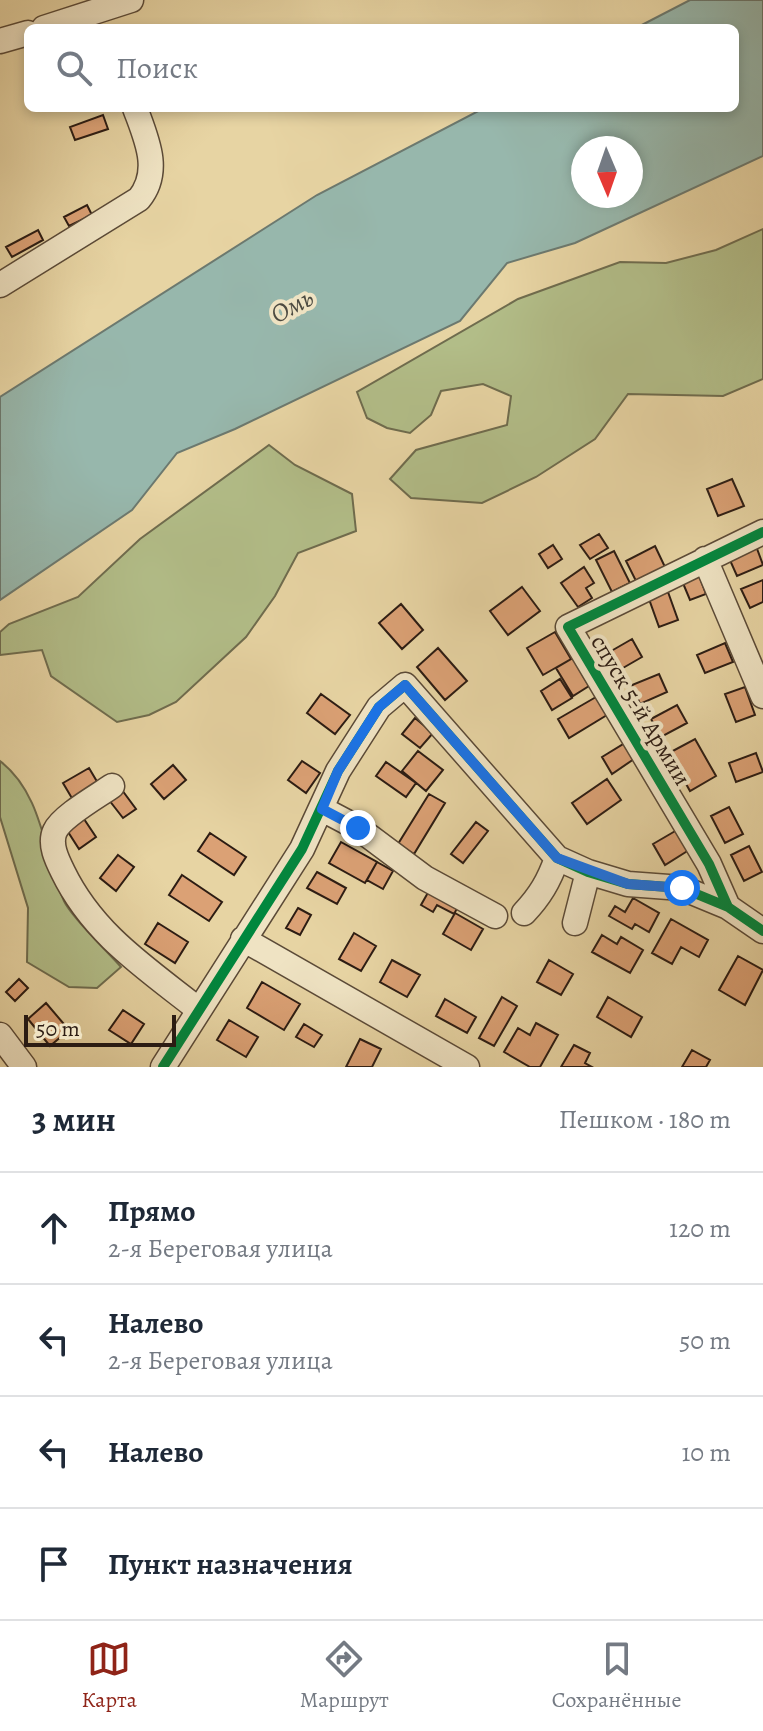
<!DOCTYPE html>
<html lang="ru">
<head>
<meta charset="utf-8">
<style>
	:root { --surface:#fff; --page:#f2f2f3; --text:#1f2937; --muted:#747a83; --line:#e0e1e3; --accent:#8f2418 }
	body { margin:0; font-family:Alegreya,serif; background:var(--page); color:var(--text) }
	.compass { position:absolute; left:571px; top:136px; width:72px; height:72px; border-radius:50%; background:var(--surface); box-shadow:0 4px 12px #0003; rotate:178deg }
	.scale { position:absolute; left:24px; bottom:20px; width:152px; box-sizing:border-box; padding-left:8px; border:4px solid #2c1c13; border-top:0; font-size:22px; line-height:28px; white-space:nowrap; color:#2c1c13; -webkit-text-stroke:6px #efe3c3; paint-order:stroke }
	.stop { position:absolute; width:24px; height:24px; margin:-18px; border:6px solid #1a73e8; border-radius:50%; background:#fff }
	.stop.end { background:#1a73e8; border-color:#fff; box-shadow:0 2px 8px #0008 }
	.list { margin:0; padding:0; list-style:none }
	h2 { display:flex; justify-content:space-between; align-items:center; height:104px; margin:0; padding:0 32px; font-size:34px }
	h2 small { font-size:26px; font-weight:400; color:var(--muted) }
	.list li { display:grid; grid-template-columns:52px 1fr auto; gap:24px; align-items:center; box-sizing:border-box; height:112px; padding:0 32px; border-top:2px solid var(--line) }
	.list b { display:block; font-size:30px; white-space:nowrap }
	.list p { margin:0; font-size:26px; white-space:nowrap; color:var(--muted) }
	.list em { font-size:26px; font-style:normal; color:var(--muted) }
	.icon { flex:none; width:44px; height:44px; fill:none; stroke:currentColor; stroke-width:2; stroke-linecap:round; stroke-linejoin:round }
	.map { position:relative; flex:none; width:763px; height:1067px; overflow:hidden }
	.search { position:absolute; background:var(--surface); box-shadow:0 4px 12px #0003; left:24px; right:24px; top:24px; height:88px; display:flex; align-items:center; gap:20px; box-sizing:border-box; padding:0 28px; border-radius:12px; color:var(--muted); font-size:30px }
	.sheet { height:552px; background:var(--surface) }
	nav { display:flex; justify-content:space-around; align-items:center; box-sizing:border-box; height:112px; border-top:2px solid var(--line); background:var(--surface); font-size:22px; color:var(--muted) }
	nav a { display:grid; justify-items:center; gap:4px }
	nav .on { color:var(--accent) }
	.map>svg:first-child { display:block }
</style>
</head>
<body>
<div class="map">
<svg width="763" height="1067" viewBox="0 0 763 1067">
	<rect width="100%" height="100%" fill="#e7d4a3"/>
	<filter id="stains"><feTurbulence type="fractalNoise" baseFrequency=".0025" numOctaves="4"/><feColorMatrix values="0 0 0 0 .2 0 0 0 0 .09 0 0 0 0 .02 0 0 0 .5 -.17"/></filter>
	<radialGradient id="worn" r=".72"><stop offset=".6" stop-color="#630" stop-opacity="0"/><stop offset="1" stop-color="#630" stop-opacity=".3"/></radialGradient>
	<path fill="#b2bd88" stroke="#6f6c4e" stroke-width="2" d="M 763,229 L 763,379 L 723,396 L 628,394 L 595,439 L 536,477 L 482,503 L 411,498 L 390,479 L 416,450 L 507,425 L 511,396 L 483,384 L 441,391 L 431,415 L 410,433 L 387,428 L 367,418 L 357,392 L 518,299 L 620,262 L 666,263 L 716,250 Z
		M 269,445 L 295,465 L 352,494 L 356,531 L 298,553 L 275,596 L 246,637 L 176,702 L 149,715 L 117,722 L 51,676 L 42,650 L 0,655 L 0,632 L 9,624 L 78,597 L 140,539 Z
		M 0,761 C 43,794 44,854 64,901 C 72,918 107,951 121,967 L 97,988 L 69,987 L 27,962 L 28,908 L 0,817 Z"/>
	<path fill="#97b7ac" stroke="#6c796f" stroke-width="2" fill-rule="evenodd" d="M 690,0 L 763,0 L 763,156 L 575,243 L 507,263 L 460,321 L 235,429 L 177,453 L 132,510 L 0,600 L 0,397 L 317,195 L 484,108 L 735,108 L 735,28 L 636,28 ZM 583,148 L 631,148 L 631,196 L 583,196 Z"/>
	<path fill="#dba175" stroke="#2c1c13" stroke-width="2" d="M 103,115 L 108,129 L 75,140 L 70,127 Z
		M 87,205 L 92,215 L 69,226 L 64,217 Z
		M 38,230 L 43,240 L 12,257 L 6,247 Z
		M 732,479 L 744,506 L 718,516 L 707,489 Z
		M 599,534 L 608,548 L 590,559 L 580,545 Z
		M 553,545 L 562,559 L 548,568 L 539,554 Z
		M 655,546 L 665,567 L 636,581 L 626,561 Z
		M 756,546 L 763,565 L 737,576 L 729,558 Z
		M 614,551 L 630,583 L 612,592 L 596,560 Z
		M 584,567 L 594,583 L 586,588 L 592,598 L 578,607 L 561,583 Z
		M 697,570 L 706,594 L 690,600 L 680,576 Z
		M 763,580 L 763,602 L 750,608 L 741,589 Z
		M 522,587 L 540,611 L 508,635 L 490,611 Z
		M 668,592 L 678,620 L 659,627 L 649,599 Z
		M 401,604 L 423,630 L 402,649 L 379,623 Z
		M 555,632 L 571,659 L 543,675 L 527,648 Z
		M 632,639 L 642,657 L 616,672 L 606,654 Z
		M 725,643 L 733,662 L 705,673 L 697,655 Z
		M 438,648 L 467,681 L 445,700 L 417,667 Z
		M 573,658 L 589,686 L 573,696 L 556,668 Z
		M 659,674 L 667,692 L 640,704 L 632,685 Z
		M 560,679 L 572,698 L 552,710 L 541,691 Z
		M 745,687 L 755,715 L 736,722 L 725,694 Z
		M 321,694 L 350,715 L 335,734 L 307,713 Z
		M 596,697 L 607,715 L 569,738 L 558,719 Z
		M 677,705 L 687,723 L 661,737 L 651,719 Z
		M 415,718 L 433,733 L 420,748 L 402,734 Z
		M 695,739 L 716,776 L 690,791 L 669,753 Z
		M 625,743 L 634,759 L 612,774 L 602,757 Z
		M 418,751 L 443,770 L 426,791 L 402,771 Z
		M 756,753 L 763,772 L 736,782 L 729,763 Z
		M 302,761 L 320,773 L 306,793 L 288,780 Z
		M 386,762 L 416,783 L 406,797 L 376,776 Z
		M 173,765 L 186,780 L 164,799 L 151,784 Z
		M 89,768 L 99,785 L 73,800 L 63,783 Z
		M 607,779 L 621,800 L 587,824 L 572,803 Z
		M 122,790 L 136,809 L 123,818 L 109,800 Z
		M 429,794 L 445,803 L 414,854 L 398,844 Z
		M 729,807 L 743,834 L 725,843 L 711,816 Z
		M 80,813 L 96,837 L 79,849 L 63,824 Z
		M 476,822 L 488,831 L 463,863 L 451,854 Z
		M 677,830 L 689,850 L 665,865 L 653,844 Z
		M 210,833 L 246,857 L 234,875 L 198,851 Z
		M 341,842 L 377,862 L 365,883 L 329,863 Z
		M 749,846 L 762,872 L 744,881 L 731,855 Z
		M 118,855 L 134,867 L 116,891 L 100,878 Z
		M 377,862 L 393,871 L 383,889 L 367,880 Z
		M 317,872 L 346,888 L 337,904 L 307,888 Z
		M 182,875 L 222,902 L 209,921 L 169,895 Z
		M 430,889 L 459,905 L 454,914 L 437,905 L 433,912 L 421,905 Z
		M 633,898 L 659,913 L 649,932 L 635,924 L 632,929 L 609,916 L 615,906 L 625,912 Z
		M 298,908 L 311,915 L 300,935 L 286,928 Z
		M 455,913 L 483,929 L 471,950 L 443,934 Z
		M 671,919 L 708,940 L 699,957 L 681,947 L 672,964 L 652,953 Z
		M 158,923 L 188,942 L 175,963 L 145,944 Z
		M 354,933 L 376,946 L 361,971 L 339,959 Z
		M 602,935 L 617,944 L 621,937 L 643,950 L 630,973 L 592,952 Z
		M 738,956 L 763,970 L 745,1005 L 719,990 Z
		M 392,960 L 420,975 L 407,997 L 380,982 Z
		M 549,960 L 573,974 L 561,995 L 537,982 Z
		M 19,979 L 28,988 L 15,1001 L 6,992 Z
		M 262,982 L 300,1004 L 284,1030 L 247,1008 Z
		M 502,997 L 517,1006 L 494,1046 L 479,1038 Z
		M 608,997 L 642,1017 L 631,1037 L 597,1017 Z
		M 445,999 L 476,1017 L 467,1033 L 436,1016 Z
		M 46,1003 L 69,1030 L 50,1046 L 28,1019 Z
		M 123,1010 L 144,1024 L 131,1044 L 109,1030 Z
		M 229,1020 L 258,1037 L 246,1057 L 217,1040 Z
		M 536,1023 L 558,1035 L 540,1067 L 530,1067 L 504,1052 L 518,1028 L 530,1035 Z
		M 304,1024 L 322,1035 L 314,1047 L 296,1037 Z
		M 360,1039 L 381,1049 L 372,1067 L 346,1067 Z
		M 574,1045 L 590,1053 L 585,1063 L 592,1067 L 561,1067 Z
		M 692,1050 L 710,1060 L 706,1067 L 682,1067 Z"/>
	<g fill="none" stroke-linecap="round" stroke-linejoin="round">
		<defs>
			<path id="minor" d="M 44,28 L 131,0
				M 0,41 L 28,33
				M 0,285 L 139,199 C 162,171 146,138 135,108
				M 705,559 L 763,696
				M 112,786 C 98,796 62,816 55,831 C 49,844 57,860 63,872 C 93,934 146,968 199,1010
				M 322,809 L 358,828 L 425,878 L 495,916
				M 728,907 L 709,864 L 568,627 L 763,532
				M 524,913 C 540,896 549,881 557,858
				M 575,923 L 588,872
				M 243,939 L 467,1067
				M 0,1035 L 24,1067
				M 163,1067 L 302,849 L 338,771 L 379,707 L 405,685 L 557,858 L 588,872 L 628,884 L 682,888 L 728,907 L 763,931"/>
		</defs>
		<use href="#minor" stroke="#5b4a37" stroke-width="27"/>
		<use href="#minor" stroke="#efe3c3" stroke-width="24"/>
		<defs>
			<path id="cycleway" d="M 728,907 L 709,864 L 568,627 L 763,532
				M 163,1067 L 302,849 L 338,771 L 379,707 L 405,685 L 557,858 L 588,872 L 628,884 L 682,888 L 728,907 L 763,931"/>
		</defs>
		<use href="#cycleway" stroke="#efe3c3" stroke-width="15"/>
		<use href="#cycleway" stroke="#00873e" stroke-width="10"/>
	</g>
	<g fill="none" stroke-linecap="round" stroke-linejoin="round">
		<path stroke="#1a73e8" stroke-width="10" d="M 358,828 L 322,809 L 338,771 L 379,707 L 405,685 L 557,858 L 628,884 L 682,888"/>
	</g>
	<g text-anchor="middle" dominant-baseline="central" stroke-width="8" stroke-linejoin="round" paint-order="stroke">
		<g font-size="24" fill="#2c1c13" stroke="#efe3c3">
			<text transform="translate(641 710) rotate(59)">спуск 5-й Армии</text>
		</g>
		<g font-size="26" font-style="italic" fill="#4c4a41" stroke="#efe3c3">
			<text transform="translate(292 306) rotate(-28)">Омь</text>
		</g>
	</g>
	<rect width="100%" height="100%" filter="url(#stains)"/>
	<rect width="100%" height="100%" fill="url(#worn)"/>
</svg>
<svg class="compass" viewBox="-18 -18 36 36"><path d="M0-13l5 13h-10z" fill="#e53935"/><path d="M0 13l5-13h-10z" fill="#747a83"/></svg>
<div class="scale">50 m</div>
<div class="stop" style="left:682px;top:888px"></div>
<div class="stop end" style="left:358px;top:828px"></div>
<div class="search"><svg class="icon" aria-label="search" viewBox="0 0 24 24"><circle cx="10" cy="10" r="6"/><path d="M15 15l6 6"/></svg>Поиск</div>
</div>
<section class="sheet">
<h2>3 мин<small>Пешком · 180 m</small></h2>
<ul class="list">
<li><svg class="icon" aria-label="ahead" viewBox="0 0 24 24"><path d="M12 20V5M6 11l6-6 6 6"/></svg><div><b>Прямо</b><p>2-я Береговая улица</p></div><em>120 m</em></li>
<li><svg class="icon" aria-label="left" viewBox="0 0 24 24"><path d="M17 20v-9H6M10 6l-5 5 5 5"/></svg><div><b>Налево</b><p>2-я Береговая улица</p></div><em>50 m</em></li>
<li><svg class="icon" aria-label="left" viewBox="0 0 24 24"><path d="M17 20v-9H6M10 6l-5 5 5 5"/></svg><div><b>Налево</b></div><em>10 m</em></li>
<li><svg class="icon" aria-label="arrive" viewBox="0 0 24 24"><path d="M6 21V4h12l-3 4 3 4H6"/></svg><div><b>Пункт назначения</b></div></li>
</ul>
</section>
<nav>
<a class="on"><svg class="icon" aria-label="map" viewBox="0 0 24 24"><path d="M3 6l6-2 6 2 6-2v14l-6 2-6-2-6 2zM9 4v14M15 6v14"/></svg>Карта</a>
<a><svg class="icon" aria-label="directions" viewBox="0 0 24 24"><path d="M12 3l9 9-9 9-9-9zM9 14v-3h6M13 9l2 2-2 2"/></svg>Маршрут</a>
<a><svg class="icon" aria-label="saved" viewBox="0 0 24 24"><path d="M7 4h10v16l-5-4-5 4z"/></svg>Сохранённые</a>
</nav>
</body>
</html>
